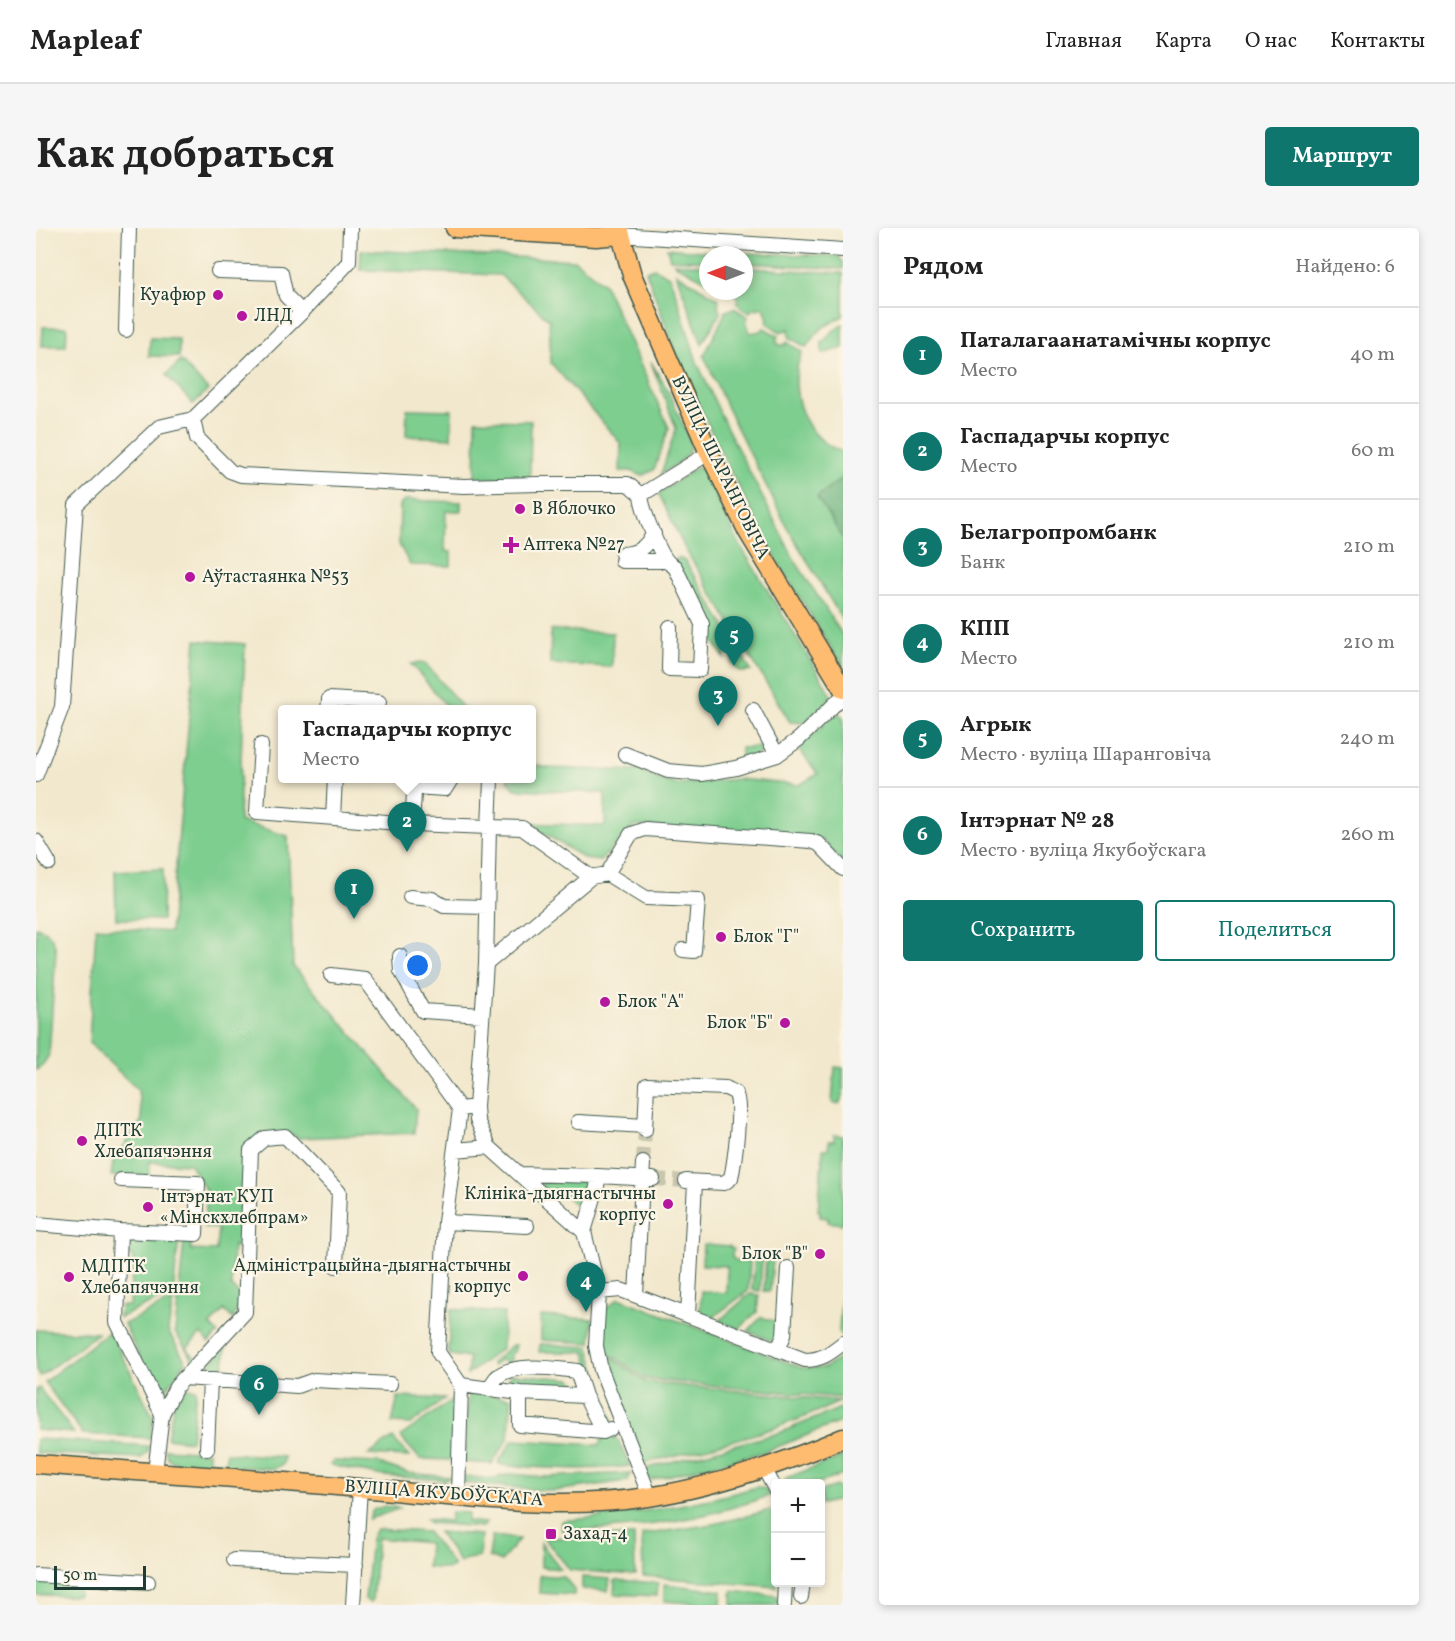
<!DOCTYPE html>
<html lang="ru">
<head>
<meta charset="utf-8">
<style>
	:root { --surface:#fff; --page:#f6f6f6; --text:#222; --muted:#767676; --line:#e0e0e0; --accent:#0f766e }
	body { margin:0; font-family:Vollkorn,serif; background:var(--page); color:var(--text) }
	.controls { position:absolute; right:18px; bottom:18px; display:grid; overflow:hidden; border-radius:6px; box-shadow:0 3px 9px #0003 }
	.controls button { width:54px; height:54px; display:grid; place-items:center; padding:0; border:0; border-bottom:2px solid var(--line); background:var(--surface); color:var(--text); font:30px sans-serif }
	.compass { position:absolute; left:663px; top:18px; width:54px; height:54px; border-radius:50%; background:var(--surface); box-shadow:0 3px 9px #0003; rotate:270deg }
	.scale { position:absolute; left:18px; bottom:15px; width:92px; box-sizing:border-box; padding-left:6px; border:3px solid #1f3d34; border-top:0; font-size:16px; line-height:21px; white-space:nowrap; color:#1f3d34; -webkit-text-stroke:4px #fcf5e5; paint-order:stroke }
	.you { position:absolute; left:382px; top:738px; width:21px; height:21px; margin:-15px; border:4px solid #fff; border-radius:50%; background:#1a73e8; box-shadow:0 0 0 9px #1a73e833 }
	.badge { display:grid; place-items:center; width:39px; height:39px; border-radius:50%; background:var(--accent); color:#fff; font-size:20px; font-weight:700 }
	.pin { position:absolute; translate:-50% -50px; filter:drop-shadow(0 2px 3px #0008) }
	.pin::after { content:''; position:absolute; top:32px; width:21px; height:18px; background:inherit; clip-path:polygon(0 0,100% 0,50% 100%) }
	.popup { position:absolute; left:242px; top:477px; width:258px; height:78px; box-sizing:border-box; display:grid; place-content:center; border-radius:6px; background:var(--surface); filter:drop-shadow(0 2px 4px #0005); font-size:20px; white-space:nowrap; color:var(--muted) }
	.popup b { font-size:22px; color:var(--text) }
	.popup::after { content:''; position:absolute; left:50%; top:100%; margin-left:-12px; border:12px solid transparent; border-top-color:var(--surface) }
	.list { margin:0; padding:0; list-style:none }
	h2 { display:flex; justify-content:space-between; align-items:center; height:78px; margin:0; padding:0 24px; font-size:26px }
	h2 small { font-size:20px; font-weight:400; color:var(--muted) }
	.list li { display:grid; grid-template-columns:39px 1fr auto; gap:18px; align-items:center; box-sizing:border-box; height:96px; padding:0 24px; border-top:2px solid var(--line) }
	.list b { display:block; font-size:22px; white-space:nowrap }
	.list p { margin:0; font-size:20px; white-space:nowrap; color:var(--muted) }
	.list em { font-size:20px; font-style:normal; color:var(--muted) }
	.actions { display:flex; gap:12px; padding:18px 24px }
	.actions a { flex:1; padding:14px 0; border:2px solid var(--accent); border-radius:6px; text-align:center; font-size:21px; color:var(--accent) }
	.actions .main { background:var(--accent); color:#fff }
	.map { position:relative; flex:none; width:807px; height:1377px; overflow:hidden; border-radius:6px }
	header { display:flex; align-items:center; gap:36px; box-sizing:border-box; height:84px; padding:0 30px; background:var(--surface); border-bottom:2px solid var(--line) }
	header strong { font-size:28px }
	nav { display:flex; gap:33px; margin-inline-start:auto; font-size:21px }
	.intro { display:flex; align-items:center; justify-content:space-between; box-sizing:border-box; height:144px; padding:0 36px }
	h1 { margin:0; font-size:42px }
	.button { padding:15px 27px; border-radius:6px; background:var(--accent); color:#fff; font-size:21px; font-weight:700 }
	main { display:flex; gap:36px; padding:0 36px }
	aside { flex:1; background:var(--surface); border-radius:6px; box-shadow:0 3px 9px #0003 }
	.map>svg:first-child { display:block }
</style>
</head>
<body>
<header>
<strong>Mapleaf</strong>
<nav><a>Главная</a><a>Карта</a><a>О нас</a><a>Контакты</a></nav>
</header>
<div class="intro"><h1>Как добраться</h1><a class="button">Маршрут</a></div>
<main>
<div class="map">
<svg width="807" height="1377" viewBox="0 0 807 1377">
	<rect width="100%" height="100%" fill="#fcf5e5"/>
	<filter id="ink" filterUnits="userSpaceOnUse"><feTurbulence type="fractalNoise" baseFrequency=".0167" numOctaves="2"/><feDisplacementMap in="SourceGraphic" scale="12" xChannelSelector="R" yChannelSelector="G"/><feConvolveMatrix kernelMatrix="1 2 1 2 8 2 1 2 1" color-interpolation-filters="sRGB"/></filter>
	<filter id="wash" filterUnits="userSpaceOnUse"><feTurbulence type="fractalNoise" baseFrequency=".008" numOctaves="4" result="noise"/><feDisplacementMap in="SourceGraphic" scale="24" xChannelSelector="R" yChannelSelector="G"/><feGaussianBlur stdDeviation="1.35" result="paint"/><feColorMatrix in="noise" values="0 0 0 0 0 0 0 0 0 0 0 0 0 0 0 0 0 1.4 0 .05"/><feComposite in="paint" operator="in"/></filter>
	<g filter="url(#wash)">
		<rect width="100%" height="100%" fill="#f2e8cd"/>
		<path fill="#7ece8f" stroke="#4e8662" stroke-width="1.5" d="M 631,20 L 676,24 L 802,28 L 807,34 L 807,41 L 708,35 L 708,27 L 672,27 L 672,33 L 634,31 Z
			M 325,22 L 539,32 L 568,56 L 633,200 L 618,242 L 606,248 L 595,243 L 584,243 L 585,216 L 515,135 L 513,92 L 464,47 L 324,42 Z
			M 637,35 L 672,37 L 672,54 Z
			M 618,40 L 633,48 L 638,60 L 661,134 L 689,196 L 758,331 L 807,408 L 807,439 L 745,339 L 690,235 L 643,134 L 610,43 Z
			M 714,40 L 807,45 L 807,88 L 786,100 L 770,119 L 753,109 L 753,101 L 744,104 L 731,95 L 732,91 L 728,79 L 715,82 L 713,85 L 700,75 L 702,73 L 699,65 L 701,63 L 708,63 L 708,51 Z
			M 640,45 L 683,71 L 682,79 L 685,84 L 666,116 Z
			M 698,80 L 712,89 L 710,93 L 714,105 L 725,103 L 728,100 L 742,108 L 740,112 L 743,117 L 749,117 L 751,114 L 766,124 C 750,160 767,212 807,224 L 807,250 L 781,269 L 807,310 L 807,393 L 751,299 L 691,180 L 668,128 L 690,83 Z
			M 807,96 L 807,120 L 786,126 L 786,115 L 797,103 Z
			M 7,99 L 31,99 L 30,118 L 6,118 Z
			M 114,110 L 143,111 L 143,129 L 113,128 Z
			M 145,133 L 172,162 L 157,176 L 130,147 Z
			M 615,134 L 632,163 L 655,215 C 653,231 638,237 625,246 L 640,200 Z
			M 371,181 L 416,182 L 415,210 L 370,208 Z
			M 440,192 L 495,193 L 494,251 L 439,250 Z
			M 659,240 L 666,241 L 705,319 L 795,466 L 793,472 L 768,495 L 754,494 L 649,321 L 623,266 Z
			M 369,272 L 425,274 L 425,283 L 410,283 L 409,323 L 415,324 L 415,338 L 374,337 L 363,316 L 364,277 Z
			M 643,330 L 649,333 L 690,400 L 689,431 L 673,407 L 673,397 L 640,334 L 640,331 Z
			M 515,402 L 577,405 L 576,439 L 514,436 Z
			M 160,412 L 209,416 L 203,593 L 252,608 L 257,738 L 380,881 L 378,905 L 263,910 L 250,904 L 210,925 L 206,1023 L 197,1017 L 195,1058 L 203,1066 L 204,1075 L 197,1091 L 188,1082 L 174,1097 L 182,1105 L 173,1115 L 165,1106 L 151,1120 L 161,1132 L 158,1134 L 139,1104 L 148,1013 L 155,1014 L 155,1022 L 180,1023 L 182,1000 L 168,1000 L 171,965 L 154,936 L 114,934 L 113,949 L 75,948 L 77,934 L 106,892 L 102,862 L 53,815 L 60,699 L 134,704 Z
			M 700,416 L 715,443 L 704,444 L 696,435 L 696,417 Z
			M 389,435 L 428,481 L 413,481 L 375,436 Z
			M 801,486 L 807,488 L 807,635 L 786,612 L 598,598 L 564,633 L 549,631 L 492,595 L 569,598 L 569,565 L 479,561 L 471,551 L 496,550 L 496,536 L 511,540 L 606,543 L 623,552 L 640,556 L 702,551 L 763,557 L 782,546 L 762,520 L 797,488 Z
			M 727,519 L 729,523 L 705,534 L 705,520 Z
			M 127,641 L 126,692 L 80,691 L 79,643 Z
			M 0,699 C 13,703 18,710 20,723 L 13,827 L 6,838 L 0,842 Z
			M 799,839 L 807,840 L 807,869 L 803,876 L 798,876 L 796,874 Z
			M 798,907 L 807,908 L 807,996 L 792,994 L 792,990 L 784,989 L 784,983 L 782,983 L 787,921 L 792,921 L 793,913 L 798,913 Z
			M 507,953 L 556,953 L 548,987 L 544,990 L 544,981 L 523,962 L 509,962 L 505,955 Z
			M 143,1011 L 137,1065 L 83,1090 L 84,1078 L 94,1078 L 97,1028 L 86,1027 L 86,1013 Z
			M 667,1016 L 693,1018 L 697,1021 L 696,1029 C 702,1036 706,1034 714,1033 L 712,1063 L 676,1090 L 664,1086 L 665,1063 L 690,1065 L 691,1038 L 666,1037 Z
			M 719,1031 L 726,1031 L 724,1063 L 716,1062 Z
			M 730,1032 L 737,1032 L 734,1063 L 728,1063 Z
			M 807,1044 L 807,1108 L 805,1108 L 803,1104 Z
			M 714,1066 L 723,1067 L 721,1084 L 703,1101 L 683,1093 Z
			M 583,1070 L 766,1140 L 788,1140 L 807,1128 L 807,1170 L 610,1151 L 561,1117 L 564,1085 Z
			M 137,1072 L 132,1103 L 150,1134 L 130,1161 L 124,1164 L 118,1160 L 88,1096 Z
			M 415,1081 L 468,1085 L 466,1120 L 431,1147 L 433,1130 L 414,1127 L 412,1123 Z
			M 505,1088 L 557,1091 L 555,1115 L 505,1112 Z
			M 725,1089 L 744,1095 L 740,1115 L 712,1103 Z
			M 0,1102 L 62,1105 L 4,1148 L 0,1143 Z
			M 74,1103 L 117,1189 L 114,1210 L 47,1206 L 8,1154 Z
			M 504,1116 L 554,1119 L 555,1127 L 578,1196 L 571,1198 L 549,1124 L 503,1124 Z
			M 476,1117 L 480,1117 L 478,1124 L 475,1125 L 475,1132 L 470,1136 L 465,1131 L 457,1138 L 455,1135 Z
			M 190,1118 L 187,1149 L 165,1146 Z
			M 562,1120 L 610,1154 L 805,1173 C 743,1203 675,1219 609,1235 L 606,1233 Z
			M 477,1146 L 535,1151 L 539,1154 L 540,1160 L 474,1156 L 473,1148 Z
			M 3,1160 L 38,1205 L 0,1202 L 0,1162 Z
			M 150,1160 L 160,1161 L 155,1213 L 131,1210 L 138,1175 Z
			M 439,1165 L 476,1170 L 472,1211 L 456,1236 L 428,1234 L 432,1169 Z
			M 420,1167 L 415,1232 L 384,1231 L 367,1212 L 365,1208 L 416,1172 Z
			M 362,1169 L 409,1171 L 375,1196 L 356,1195 Z
			M 807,1179 L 807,1193 L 728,1224 L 616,1252 L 612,1250 L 608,1241 L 743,1205 Z
			M 574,1207 L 582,1212 L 594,1238 C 551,1243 508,1240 465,1237 L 462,1235 L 477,1212 L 563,1217 L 567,1210 Z
			M 357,1210 L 373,1229 L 332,1227 Z
			M 0,1211 L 113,1218 L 112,1223 L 105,1230 L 0,1225 Z
			M 129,1221 L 173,1224 L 173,1233 L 190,1234 L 190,1225 L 248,1229 L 247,1236 L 238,1241 L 141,1235 C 133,1233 130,1229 129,1221 Z
			M 807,1228 L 807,1247 L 782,1255 L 749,1255 L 750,1250 Z
			M 298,1233 L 342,1235 L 371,1245 L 415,1249 L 409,1252 L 347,1248 L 294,1237 Z
			M 595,1245 L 591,1253 L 517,1263 L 428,1255 L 428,1248 L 454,1251 L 475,1246 L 508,1249 Z
			M 800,1258 L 806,1264 L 804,1272 L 785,1276 L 785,1263 Z
			M 721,1259 L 727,1260 L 735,1267 C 664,1293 601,1301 526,1303 L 525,1293 C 592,1286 657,1278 721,1259 Z
			M 349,1278 L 365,1280 L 333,1291 L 337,1282 Z
			M 734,1282 L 739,1292 L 741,1359 L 607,1348 L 606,1307 L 678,1296 Z
			M 415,1284 L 432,1285 L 431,1293 L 450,1295 L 446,1299 L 394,1295 L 390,1291 L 414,1293 Z
			M 340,1301 L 391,1304 L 418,1338 L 413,1341 L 391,1339 L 393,1315 L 341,1310 L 336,1373 L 333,1374 L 329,1371 L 335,1311 Z
			M 402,1304 L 445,1307 L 443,1329 L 430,1331 L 424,1335 Z
			M 456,1308 L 483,1311 L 465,1334 L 453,1329 Z
			M 598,1308 L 599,1347 L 534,1342 L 508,1310 Z
			M 505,1315 L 525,1341 L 505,1339 Z
			M 504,1347 L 528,1349 L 538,1361 L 538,1367 L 503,1365 Z
			M 0,1349 L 43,1350 L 42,1368 L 0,1367 Z
			M 546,1349 L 574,1351 L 572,1363 L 546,1361 Z
			M 579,1352 L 622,1355 L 621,1368 L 578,1366 Z
			M 628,1356 L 686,1363 L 685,1377 L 628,1373 Z
			M 696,1363 L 741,1368 L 742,1377 L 696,1377 Z"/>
		<path fill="#66b17a" stroke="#427757" stroke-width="1.5" d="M 807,250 L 807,310 L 781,269 Z"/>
	</g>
	<g filter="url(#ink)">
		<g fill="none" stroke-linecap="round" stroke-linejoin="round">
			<path stroke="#c8c6ae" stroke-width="14" stroke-dasharray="14 7" stroke-linecap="butt" d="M 607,935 L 609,902
				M 617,951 L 650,953"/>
			<defs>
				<path id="minor" d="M 584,7 L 807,22
					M 182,43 L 245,45 L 250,68 L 266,84
					M 90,102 L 93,0
					M 157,191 L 161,210 L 194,243 L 205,247 L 428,258 L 502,256 L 592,256 L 605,267 C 606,280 622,323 631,333 C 633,336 636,337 639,339 L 666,396 L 664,442 L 633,441 L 634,399
					M 605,267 L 673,225
					M 586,326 C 603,325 609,319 618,306
					M 586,333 L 631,333
					M 292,482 L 293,471 L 343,474
					M 717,482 L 741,527
					M 225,517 L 221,584 L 376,596 L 453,599 L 450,736
					M 589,526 L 632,543 L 666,546 L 700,540 L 741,527 L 763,511 L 807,468
					M 0,547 L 26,479 L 40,277 L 123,199 L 157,191 L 266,84 L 313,34 L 314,0
					M 455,552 L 453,599 L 486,600 L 555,649
					M 378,559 L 409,561 L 416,550
					M 297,590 L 299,550
					M 376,596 L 379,550
					M 0,613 L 13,635
					M 571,646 L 610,670 L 662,672 L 658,723 L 647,722
					M 374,669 L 396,671 L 408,678 L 451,679
					M 364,728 L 365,743 L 387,783 L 446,787
					M 295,747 L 329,751 L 424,881
					M 542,894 L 609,898
					M 609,902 L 611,857 L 690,860 C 693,862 697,863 699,865 C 707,874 698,937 695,950 L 688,955 L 650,953
					M 419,922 L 453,919
					M 483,946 L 562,948
					M 409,994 L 491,998
					M 0,996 L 84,1003 L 81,1094 L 126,1186 L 119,1244
					M 84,1003 L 160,1006 L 162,955 L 85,952
					M 548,1004 L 453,919 L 441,892 L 440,879 L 450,736 L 555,649 L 571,646 L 595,606 L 609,601 L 775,613 L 783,616 L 807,641
					M 563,1064 L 585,1062 L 769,1132 C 786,1132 794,1125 807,1115
					M 600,1067 L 607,935
					M 652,1087 L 659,954
					M 742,1122 L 748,1107 L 752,1040
					M 148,1150 L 209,1084 L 215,922 L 229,910 L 249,908 L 303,964 L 300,1038
					M 425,1157 L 484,1165 L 549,1168 L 567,1204
					M 455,1161 C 460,1130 519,1141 541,1143 L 549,1168
					M 484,1165 L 484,1197 L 567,1204 L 574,1201
					M 126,1186 L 140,1159 L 148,1150 L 261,1158 L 278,1152 L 354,1156
					M 171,1221 L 174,1152
					M 728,1240 L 740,1263
					M 422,1268 L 425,1157 L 402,1124 L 409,994 L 424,881 L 440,879
					M 614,1269 L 565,1142 L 560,1118 L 563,1064 L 548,1004 L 561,959 L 562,948 L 617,951
					M 198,1332 L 320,1337
					M 0,1347 L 112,1354
					M 765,1369 L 767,1354
					M 317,1377 L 324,1260
					M 748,1377 L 749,1354"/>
				<path id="major" d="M 419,0 L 560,9 L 584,7
					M 583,0 L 596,47 L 673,225 L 712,304 L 807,461
					M 0,1236 C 112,1244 224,1251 335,1261 C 426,1269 521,1283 612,1269 C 678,1259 745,1236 807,1210"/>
			</defs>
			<use href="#minor" stroke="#3f574b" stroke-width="16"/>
			<use href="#major" stroke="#3f574b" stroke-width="21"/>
			<use href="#minor" stroke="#fff" stroke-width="14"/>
			<use href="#major" stroke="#febc70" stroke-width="18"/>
		</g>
	</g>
	<g fill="#b5179e" stroke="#fcf5e5" stroke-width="2">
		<circle cx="182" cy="67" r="6"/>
		<circle cx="206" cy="88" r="6"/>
		<circle cx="484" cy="281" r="6"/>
		<path d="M472 308h6v6h6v6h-6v6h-6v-6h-6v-6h6z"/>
		<circle cx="154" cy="349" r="6"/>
		<circle cx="685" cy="709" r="6"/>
		<circle cx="569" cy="774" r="6"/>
		<circle cx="749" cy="795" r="6"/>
		<circle cx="46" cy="913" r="6"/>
		<circle cx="632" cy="976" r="6"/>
		<circle cx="112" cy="979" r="6"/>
		<circle cx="784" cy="1026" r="6"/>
		<circle cx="487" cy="1048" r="6"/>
		<circle cx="33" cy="1049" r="6"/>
		<rect x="509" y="1300" width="12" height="12" rx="3"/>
	</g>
	<g text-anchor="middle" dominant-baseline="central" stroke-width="4.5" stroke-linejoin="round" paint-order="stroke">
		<g font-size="18" fill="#1f3d34" stroke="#fcf5e5" text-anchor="start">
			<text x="170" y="67" text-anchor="end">Куафюр</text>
			<text x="218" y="88">ЛНД</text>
			<text x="496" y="281">В Яблочко</text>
			<text x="487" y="317">Аптека №27</text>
			<text x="166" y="349">Аўтастаянка №53</text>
			<text x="697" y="709">Блок "Г"</text>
			<text x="581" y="774">Блок "А"</text>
			<text x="737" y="795" text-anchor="end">Блок "Б"</text>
			<text x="58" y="903">ДПТК<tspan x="58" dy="21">Хлебапячэння</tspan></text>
			<text x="620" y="966" text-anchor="end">Клініка-дыягнастычны<tspan x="620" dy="21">корпус</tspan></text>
			<text x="124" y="969">Інтэрнат КУП<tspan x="124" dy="21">«Мінскхлебпрам»</tspan></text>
			<text x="772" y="1026" text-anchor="end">Блок "В"</text>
			<text x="475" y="1038" text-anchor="end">Адміністрацыйна-дыягнастычны<tspan x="475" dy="21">корпус</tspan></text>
			<text x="45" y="1039">МДПТК<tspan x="45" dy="21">Хлебапячэння</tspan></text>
			<text x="527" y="1306">Захад-4</text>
		</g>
		<g font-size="18" fill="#1f3d34" stroke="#fcf5e5">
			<text transform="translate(684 240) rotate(64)">ВУЛІЦА ШАРАНГОВІЧА</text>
			<text transform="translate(408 1266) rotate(4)">ВУЛІЦА ЯКУБОЎСКАГА</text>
		</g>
	</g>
</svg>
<div class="controls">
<button>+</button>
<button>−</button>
</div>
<svg class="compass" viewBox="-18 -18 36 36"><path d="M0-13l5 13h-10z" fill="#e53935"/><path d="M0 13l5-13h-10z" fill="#767676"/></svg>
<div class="scale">50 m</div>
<div class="you"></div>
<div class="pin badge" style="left:318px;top:691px">1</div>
<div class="pin badge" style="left:371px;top:624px">2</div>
<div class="popup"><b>Гаспадарчы корпус</b>Место</div>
<div class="pin badge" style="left:682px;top:498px">3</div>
<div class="pin badge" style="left:550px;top:1084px">4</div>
<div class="pin badge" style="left:698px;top:438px">5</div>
<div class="pin badge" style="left:223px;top:1187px">6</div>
</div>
<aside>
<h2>Рядом<small>Найдено: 6</small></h2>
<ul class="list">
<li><span class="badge">1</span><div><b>Паталагаанатамічны корпус</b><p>Место</p></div><em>40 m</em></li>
<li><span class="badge">2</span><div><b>Гаспадарчы корпус</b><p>Место</p></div><em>60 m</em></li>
<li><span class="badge">3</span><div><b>Белагропромбанк</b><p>Банк</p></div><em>210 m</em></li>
<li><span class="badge">4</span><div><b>КПП</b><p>Место</p></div><em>210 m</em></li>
<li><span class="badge">5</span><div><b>Агрык</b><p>Место · вуліца Шаранговіча</p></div><em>240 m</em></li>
<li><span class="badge">6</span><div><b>Інтэрнат № 28</b><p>Место · вуліца Якубоўскага</p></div><em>260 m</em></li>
</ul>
<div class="actions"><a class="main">Сохранить</a><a>Поделиться</a></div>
</aside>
</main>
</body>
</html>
